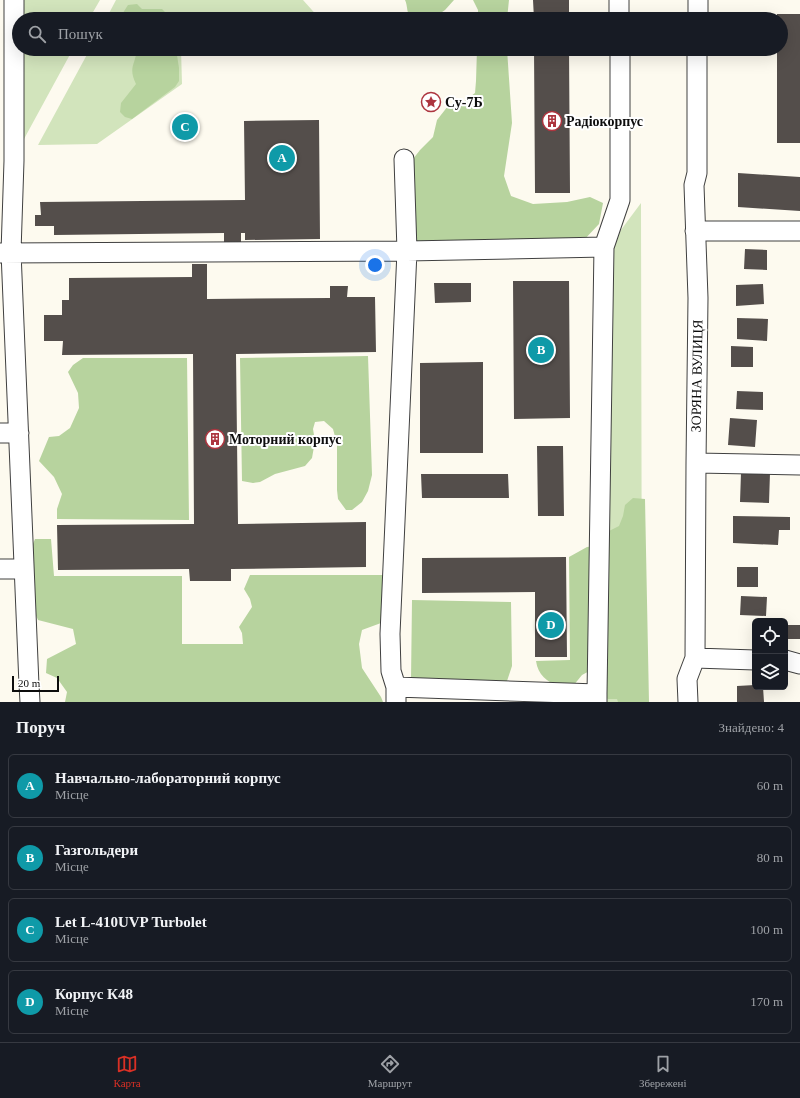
<!DOCTYPE html>
<html lang="uk">
<head>
<meta charset="utf-8">
<style>
	:root { --surface:#171b24; --page:#20242c; --text:#f1f3f6; --muted:#9ea1a6; --line:#363941; --accent:#d93025 }
	body { margin:0; font-family:"Times New Roman",serif; background:var(--page); color:var(--text) }
	.controls { position:absolute; right:12px; bottom:12px; display:grid; overflow:hidden; border-radius:6px; box-shadow:0 4px 16px #0002 }
	.controls button { width:36px; height:36px; display:grid; place-items:center; padding:0; border:0; border-bottom:1px solid var(--line); background:var(--surface); color:var(--text); font:20px sans-serif }
	.scale { position:absolute; left:12px; bottom:10px; width:47px; box-sizing:border-box; padding-left:4px; border:2px solid #0d0d0d; border-top:0; font-size:11px; line-height:14px; white-space:nowrap; color:#0d0d0d; -webkit-text-stroke:3px #fff; paint-order:stroke }
	.you { position:absolute; left:375px; top:265px; width:14px; height:14px; margin:-10px; border:3px solid #fff; border-radius:50%; background:#1a73e8; box-shadow:0 0 0 6px #1a73e833 }
	.badge { display:grid; place-items:center; width:26px; height:26px; border-radius:50%; background:var(--accent); color:#fff; font-size:13px; font-weight:700 }
	.pin { position:absolute; translate:-50% -50%; border:2px solid #fff; box-shadow:0 1px 4px #0006 }
	.list { margin:0; padding:0; list-style:none }
	h2 { display:flex; justify-content:space-between; align-items:center; height:52px; margin:0; padding:0 16px; font-size:17px }
	h2 small { font-size:13px; font-weight:400; color:var(--muted) }
	.list li { display:grid; grid-template-columns:26px 1fr auto; gap:12px; align-items:center; box-sizing:border-box; height:64px; margin:0 8px 8px; padding:0 8px; border:1px solid var(--line); border-radius:6px }
	.list b { display:block; font-size:15px; white-space:nowrap }
	.list p { margin:0; font-size:13px; white-space:nowrap; color:var(--muted) }
	.list em { font-size:13px; font-style:normal; color:var(--muted) }
	.icon { flex:none; width:22px; height:22px; fill:none; stroke:currentColor; stroke-width:2; stroke-linecap:round; stroke-linejoin:round }
	.map { position:relative; flex:none; width:800px; height:702px; overflow:hidden }
	.search { position:absolute; background:var(--surface); box-shadow:0 4px 16px #0002; left:12px; right:12px; top:12px; height:44px; display:flex; align-items:center; gap:10px; box-sizing:border-box; padding:0 14px; border-radius:22px; color:var(--muted); font-size:15px }
	.sheet { height:340px; background:var(--surface) }
	nav { display:flex; justify-content:space-around; align-items:center; box-sizing:border-box; height:56px; border-top:1px solid var(--line); background:var(--surface); font-size:11px; color:var(--muted) }
	nav a { display:grid; justify-items:center; gap:2px }
	nav .on { color:var(--accent) }
	.map>svg:first-child { display:block }
</style>
</head>
<body>
<div class="map">
<svg width="800" height="702" viewBox="0 0 800 702">
	<rect width="100%" height="100%" fill="#fdfaef"/>
	<path fill="#d2e4bc" d="M 24,0 L 100,0 L 89,19 L 24,19 Z
		M 116,0 L 303,0 L 320,19 L 106,19 Z
		M 22,49 L 73,49 L 24,139 L 19,137 Z
		M 90,49 L 181,49 L 182,84 L 97,144 L 38,145 Z
		M 641,203 L 642,702 L 606,702 L 612,242 Z"/>
	<path fill="#b7d39e" d="M 405,0 L 454,0 L 445,10 L 432,19 L 412,19 C 406,14 408,6 405,0 Z
		M 473,0 L 509,0 L 507,19 L 478,19 L 478,10 Z
		M 137,4 L 142,9 L 162,9 L 172,19 L 119,19 L 128,5 Z
		M 137,49 L 176,49 L 179,68 L 179,81 L 175,87 L 132,119 L 125,117 L 120,112 L 121,103 L 136,84 C 128,67 135,66 137,49 Z
		M 477,49 L 507,49 L 512,123 L 504,176 L 511,196 L 533,204 L 567,202 L 590,197 L 603,203 L 599,224 L 583,241 L 419,243 L 411,239 L 413,159 L 420,150 L 433,137 L 437,120 L 448,106 L 462,103 L 475,93 L 476,81 Z
		M 368,356 L 372,475 L 368,491 L 362,502 L 352,510 L 346,510 L 338,499 L 337,490 L 337,444 L 333,429 L 324,421 L 315,422 L 313,429 L 315,441 L 312,458 L 305,466 L 275,474 L 260,482 L 253,483 L 242,481 L 240,358 Z
		M 83,358 L 187,358 L 189,520 L 57,519 L 57,509 L 62,494 L 54,477 L 39,461 L 49,437 L 59,436 L 70,428 L 79,408 L 78,393 L 68,372 L 73,365 Z
		M 633,498 L 645,499 L 649,702 L 618,702 L 617,699 L 608,699 L 599,690 L 595,668 L 582,675 L 573,686 C 568,686 563,687 559,686 C 547,682 538,675 536,661 L 570,660 L 569,557 L 587,547 L 596,546 L 609,531 L 619,526 L 623,516 L 625,505 Z
		M 35,539 L 51,539 L 54,576 L 182,576 L 182,644 L 243,644 L 242,633 L 239,627 L 252,607 L 250,599 L 244,589 L 250,575 L 387,575 L 386,609 L 381,623 L 362,630 L 359,644 L 362,668 L 381,697 L 383,702 L 65,702 L 67,692 L 57,678 L 46,673 L 47,659 L 76,644 L 73,629 L 38,620 L 33,609 L 30,551 Z
		M 412,600 L 511,602 L 512,666 L 507,681 L 411,680 Z"/>
	<path fill="#544e4b" d="M 533,0 L 569,0 L 569,19 L 534,19 Z
		M 777,14 L 800,14 L 800,143 L 777,143 L 777,49 L 781,49 L 781,19 L 777,19 Z
		M 534,49 L 569,49 L 570,193 L 535,193 Z
		M 319,120 L 320,239 L 245,240 L 245,233 L 241,233 L 241,245 L 224,245 L 224,233 L 54,235 L 54,226 L 35,226 L 35,215 L 41,215 L 40,202 L 245,200 L 244,121 Z
		M 738,173 L 800,177 L 800,211 L 738,207 Z
		M 745,249 L 767,250 L 767,270 L 744,269 Z
		M 192,264 L 207,264 L 207,299 L 330,298 L 330,286 L 348,286 L 347,297 L 375,297 L 376,352 L 236,354 L 238,524 L 366,522 L 366,567 L 231,569 L 231,581 L 190,581 L 189,569 L 58,570 L 57,525 L 194,524 L 193,354 L 62,355 L 63,341 L 44,341 L 44,315 L 62,315 L 62,300 L 69,300 L 69,278 L 192,277 Z
		M 513,281 L 569,281 L 570,418 L 514,419 Z
		M 434,283 L 471,283 L 471,302 L 435,303 Z
		M 763,284 L 764,304 L 736,306 L 736,285 Z
		M 737,318 L 768,319 L 767,341 L 737,339 Z
		M 731,346 L 753,347 L 753,367 L 731,367 Z
		M 483,362 L 483,453 L 420,453 L 420,363 Z
		M 737,391 L 763,392 L 763,410 L 736,409 Z
		M 730,418 L 757,420 L 755,447 L 728,445 Z
		M 537,446 L 563,446 L 564,516 L 538,516 Z
		M 741,473 L 770,473 L 769,503 L 740,502 Z
		M 421,474 L 508,474 L 509,498 L 422,498 Z
		M 733,516 L 790,517 L 790,530 L 779,530 L 778,545 L 733,543 Z
		M 566,557 L 567,657 L 535,657 L 535,592 L 422,593 L 422,558 Z
		M 737,567 L 758,567 L 758,587 L 737,587 Z
		M 741,596 L 767,597 L 766,616 L 740,615 Z
		M 785,625 L 800,625 L 800,639 L 785,639 Z
		M 755,685 L 755,687 L 763,687 L 764,702 L 737,702 L 737,686 Z"/>
	<g fill="none" stroke-linecap="round" stroke-linejoin="round">
		<defs>
			<path id="minor" d="M 14,0 L 14,161 L 11,252 L 29,685 L 30,702
				M 619,0 L 619,19
				M 698,19 L 698,0
				M 695,231 L 800,231
				M 0,253 L 407,251 L 604,247
				M 0,433 L 19,433
				M 696,463 L 800,465
				M 0,569 L 24,569
				M 695,658 L 755,660
				M 785,660 L 800,664
				M 396,687 L 597,694 L 597,702
				M 396,702 L 396,687 L 391,671 L 390,634 L 407,251 L 404,159
				M 595,702 L 597,694 L 604,247 L 620,200 L 620,49
				M 688,702 L 687,679 L 695,658 L 696,463 L 698,298 L 694,185 L 697,173 L 697,49"/>
		</defs>
		<use href="#minor" stroke="#404040" stroke-width="21"/>
		<use href="#minor" stroke="#fff" stroke-width="19"/>
	</g>
	<defs>
		<symbol id="sight-ring" viewBox="-11 -11 22 22"><circle r="9.5" fill="#fff" stroke="#ad353f" stroke-width="1.5"/><path d="M0-6L1.8-2.2L6-1.7L2.9 1.2L3.7 5.4L0 3.3L-3.7 5.4L-2.9 1.2L-6-1.7L-1.8-2.2Z" fill="#ad353f"/></symbol>
		<symbol id="building-ring" viewBox="-11 -11 22 22"><circle r="9.5" fill="#fff" stroke="#ad353f" stroke-width="1.5"/><path d="M-4-6H4V6H1V3H-1V6H-4ZM-2.5-4.3h1.7v1.8h-1.7ZM.8-4.3h1.7v1.8H.8ZM-2.5-1h1.7V.8h-1.7ZM.8-1h1.7V.8H.8Z" fill="#ad353f"/></symbol>
	</defs>
	<g fill-rule="evenodd">
		<use href="#sight-ring" x="420" y="91" width="22" height="22"/>
		<use href="#building-ring" x="541" y="110" width="22" height="22"/>
		<use href="#building-ring" x="204" y="428" width="22" height="22"/>
	</g>
	<g text-anchor="middle" dominant-baseline="central" stroke-width="4" stroke-linejoin="round" paint-order="stroke">
		<g font-size="14" font-weight="bold" fill="#0d0d0d" stroke="#fff" text-anchor="start">
			<text x="445" y="102">Су-7Б</text>
			<text x="566" y="121">Радіокорпус</text>
			<text x="229" y="439">Моторний корпус</text>
		</g>
		<g font-size="14" fill="#0d0d0d" stroke="#fff">
			<text transform="translate(697 376) rotate(-89)">ЗОРЯНА ВУЛИЦЯ</text>
		</g>
	</g>
</svg>
<div class="controls">
<button><svg class="icon" aria-label="locate" viewBox="0 0 24 24"><circle cx="12" cy="12" r="6"/><path d="M12 2v4M12 18v4M2 12h4M18 12h4"/></svg></button>
<button><svg class="icon" aria-label="layers" viewBox="0 0 24 24"><path d="M12 4l9 5-9 5-9-5zM3 14l9 5 9-5"/></svg></button>
</div>
<div class="scale">20 m</div>
<div class="you"></div>
<div class="pin badge" style="left:282px;top:158px;background:#0f9aa8">A</div>
<div class="pin badge" style="left:541px;top:350px;background:#0f9aa8">B</div>
<div class="pin badge" style="left:185px;top:127px;background:#0f9aa8">C</div>
<div class="pin badge" style="left:551px;top:625px;background:#0f9aa8">D</div>
<div class="search"><svg class="icon" aria-label="search" viewBox="0 0 24 24"><circle cx="10" cy="10" r="6"/><path d="M15 15l6 6"/></svg>Пошук</div>
</div>
<section class="sheet">
<h2>Поруч<small>Знайдено: 4</small></h2>
<ul class="list">
<li><span class="badge" style="background:#0f9aa8">A</span><div><b>Навчально-лабораторний корпус</b><p>Місце</p></div><em>60 m</em></li>
<li><span class="badge" style="background:#0f9aa8">B</span><div><b>Газгольдери</b><p>Місце</p></div><em>80 m</em></li>
<li><span class="badge" style="background:#0f9aa8">C</span><div><b>Let L-410UVP Turbolet</b><p>Місце</p></div><em>100 m</em></li>
<li><span class="badge" style="background:#0f9aa8">D</span><div><b>Корпус К48</b><p>Місце</p></div><em>170 m</em></li>
</ul>
</section>
<nav>
<a class="on"><svg class="icon" aria-label="map" viewBox="0 0 24 24"><path d="M3 6l6-2 6 2 6-2v14l-6 2-6-2-6 2zM9 4v14M15 6v14"/></svg>Карта</a>
<a><svg class="icon" aria-label="directions" viewBox="0 0 24 24"><path d="M12 3l9 9-9 9-9-9zM9 14v-3h6M13 9l2 2-2 2"/></svg>Маршрут</a>
<a><svg class="icon" aria-label="saved" viewBox="0 0 24 24"><path d="M7 4h10v16l-5-4-5 4z"/></svg>Збережені</a>
</nav>
</body>
</html>
